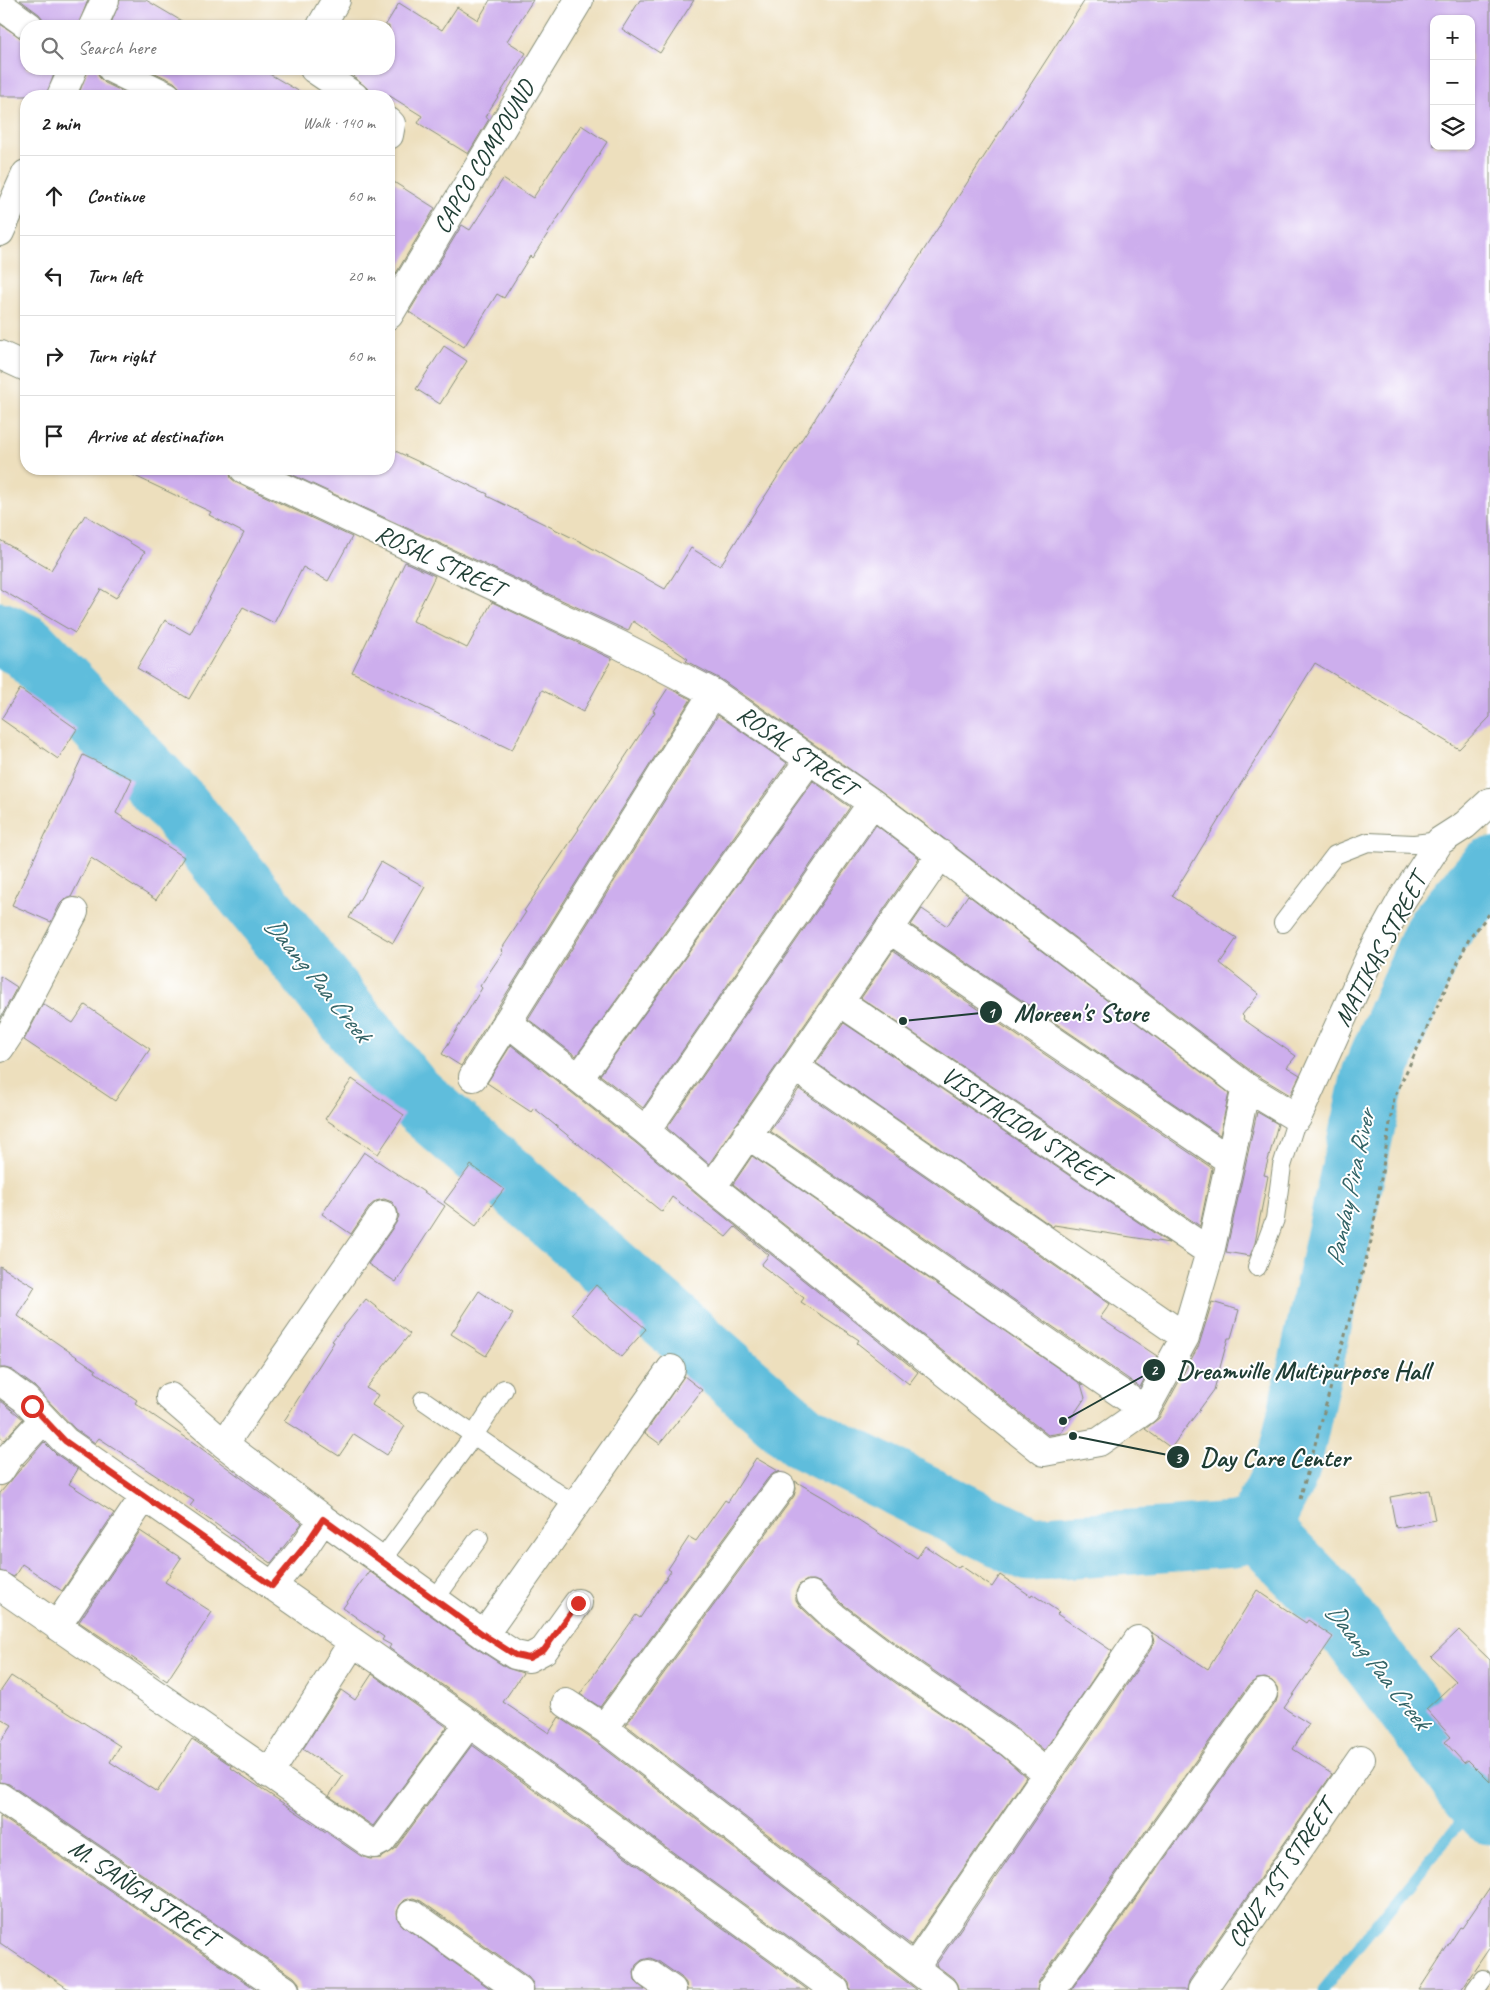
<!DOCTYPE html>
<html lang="en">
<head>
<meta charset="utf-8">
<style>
	:root { --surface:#fff; --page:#f6f6f6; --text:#222; --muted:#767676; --line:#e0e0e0 }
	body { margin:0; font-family:Caveat,sans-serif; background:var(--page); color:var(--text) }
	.controls { position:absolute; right:15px; top:15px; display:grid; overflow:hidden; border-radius:10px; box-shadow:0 1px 4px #0004 }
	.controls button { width:45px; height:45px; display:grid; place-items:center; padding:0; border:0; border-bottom:1px solid var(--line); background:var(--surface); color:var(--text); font:25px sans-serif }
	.stop { position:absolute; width:15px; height:15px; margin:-11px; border:4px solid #d93025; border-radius:50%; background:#fff }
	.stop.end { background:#d93025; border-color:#fff; box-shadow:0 1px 5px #0008 }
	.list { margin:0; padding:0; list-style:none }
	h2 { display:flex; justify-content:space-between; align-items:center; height:65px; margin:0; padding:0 20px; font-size:21px }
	h2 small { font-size:16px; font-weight:400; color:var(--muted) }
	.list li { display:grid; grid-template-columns:32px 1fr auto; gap:15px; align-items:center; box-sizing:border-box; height:80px; padding:0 20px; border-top:1px solid var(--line) }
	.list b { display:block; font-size:19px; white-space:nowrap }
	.list em { font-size:16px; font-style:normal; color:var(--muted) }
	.icon { flex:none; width:28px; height:28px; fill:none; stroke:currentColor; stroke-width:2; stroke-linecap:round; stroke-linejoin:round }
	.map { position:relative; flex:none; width:1490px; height:1990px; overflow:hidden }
	.search { position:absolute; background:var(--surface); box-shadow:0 1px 4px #0004; left:20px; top:20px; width:375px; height:55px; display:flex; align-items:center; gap:12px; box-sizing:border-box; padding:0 18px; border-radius:20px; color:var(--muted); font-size:19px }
	.panel { position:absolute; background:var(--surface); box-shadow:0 1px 4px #0004; left:20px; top:90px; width:375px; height:385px; border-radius:20px }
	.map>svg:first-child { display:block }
</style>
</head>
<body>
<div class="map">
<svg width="1490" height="1990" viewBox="0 0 1490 1990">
	<rect width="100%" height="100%" fill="#fff"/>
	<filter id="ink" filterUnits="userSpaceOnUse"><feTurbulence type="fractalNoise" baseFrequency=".02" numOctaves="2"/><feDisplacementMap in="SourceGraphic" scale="10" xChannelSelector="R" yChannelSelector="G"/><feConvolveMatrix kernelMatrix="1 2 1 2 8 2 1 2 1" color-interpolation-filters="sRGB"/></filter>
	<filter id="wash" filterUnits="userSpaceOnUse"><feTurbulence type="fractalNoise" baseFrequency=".0096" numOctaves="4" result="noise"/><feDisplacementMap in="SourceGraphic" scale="20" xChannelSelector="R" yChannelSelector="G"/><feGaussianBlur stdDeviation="1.12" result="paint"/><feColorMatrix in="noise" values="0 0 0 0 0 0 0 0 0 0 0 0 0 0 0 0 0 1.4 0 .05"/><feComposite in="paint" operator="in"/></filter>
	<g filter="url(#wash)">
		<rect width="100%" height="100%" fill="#eddfbd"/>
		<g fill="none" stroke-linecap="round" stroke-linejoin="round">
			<path stroke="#5ebddc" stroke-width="11" d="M 1323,1990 L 1469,1811 L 1474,1795"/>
			<path stroke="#5ebddc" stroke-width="65" d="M 0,634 L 27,647 L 175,803 L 410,1093 L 803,1437 L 1030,1549 L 1235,1535 L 1258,1528
				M 1258,1528 L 1288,1468 L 1374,1075 L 1436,933 L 1490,870
				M 1258,1528 L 1329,1601 L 1474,1795 L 1490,1812"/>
		</g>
		<g id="blocks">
			<path fill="#cdaeed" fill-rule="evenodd" d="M 20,0 L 88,0 L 78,26 L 44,26 L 43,19 L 39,14 Z
				M 120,0 L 146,0 L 190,26 L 110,26 Z
				M 490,0 L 533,0 L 507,41 L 526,53 L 485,117 L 489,119 L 468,154 L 418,123 L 422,116 L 390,96 L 369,96 L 368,89 L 354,77 L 359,69 L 389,69 L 389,26 L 385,26 L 399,3 L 442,30 L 457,7 L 478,20 Z
				M 640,0 L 694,0 L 660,53 L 622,29 Z
				M 1085,0 L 1490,0 L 1490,717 L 1459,749 L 1315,663 L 1172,896 L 1237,938 L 1220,963 L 1259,994 L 1242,1015 L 1244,1017 L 1243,1019 L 1296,1056 L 1287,1067 L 1300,1075 L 1290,1095 L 1255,1074 L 881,791 L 722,680 L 686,661 L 688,659 L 633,621 L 628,631 L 280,469 L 389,469 L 389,448 L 488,494 L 487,496 L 581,542 L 665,589 L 691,548 L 720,566 ZM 1434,19 L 1471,19 L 1471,146 L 1434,146 Z
				M 0,24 L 26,41 L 26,69 L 56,69 L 46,96 L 0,96 Z
				M 88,69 L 97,69 L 99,77 L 105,83 L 132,96 L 78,96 Z
				M 147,69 L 261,69 L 307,96 L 182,96 L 180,88 L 174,82 Z
				M 581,125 L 607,142 L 532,258 L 530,256 L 504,298 L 497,294 L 464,347 L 409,312 L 462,225 L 470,230 L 503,179 L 533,198 Z
				M 389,179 L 435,208 L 389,285 Z
				M 444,346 L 467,361 L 440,404 L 416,389 Z
				M 120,469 L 229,469 L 231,478 L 237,483 L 352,537 L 328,581 L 303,567 L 274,623 L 243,607 L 189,699 L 137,668 L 165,620 L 190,634 L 244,533 L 209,515 L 211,512 Z
				M 85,515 L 145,552 L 116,598 L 101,589 L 75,633 L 0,589 L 0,540 L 51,570 Z
				M 405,562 L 435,576 L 413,621 L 467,648 L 492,602 L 612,659 L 583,712 L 542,690 L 512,750 L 352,672 Z
				M 668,688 L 691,699 L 461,1066 L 442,1054 L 482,988 L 480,986 L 503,952 L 501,950 L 526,912 L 524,911 L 579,829 L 578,828 L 655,712 L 653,711 Z
				M 20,689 L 77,729 L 58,759 L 1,719 Z
				M 718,715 L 787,763 L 576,1056 L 528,1019 Z
				M 83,755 L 132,779 L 116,813 L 184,857 L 156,900 L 91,858 L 71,897 L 65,899 L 60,904 L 51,922 L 12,905 Z
				M 813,781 L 850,807 L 643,1108 L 600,1075 Z
				M 876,825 L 919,858 L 709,1164 L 667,1128 Z
				M 381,862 L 425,887 L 393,943 L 349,918 Z
				M 968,895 L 1229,1093 L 1220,1135 L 911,925 L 922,909 L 947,926 Z
				M 893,951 L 1212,1168 L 1200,1226 L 861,998 Z
				M 0,976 L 17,987 L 0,1019 Z
				M 43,1004 L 73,1023 L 85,1005 L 150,1049 L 115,1101 L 24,1040 Z
				M 844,1023 L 1169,1243 L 1054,1225 L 1053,1227 L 816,1063 Z
				M 511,1045 L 636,1143 L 702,1199 L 918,1372 L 909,1384 L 857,1343 L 859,1340 L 801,1302 L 804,1298 L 761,1265 L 769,1255 L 735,1227 L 726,1237 L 672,1197 L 662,1212 L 534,1108 L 531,1112 L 487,1083 Z
				M 352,1079 L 404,1115 L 378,1154 L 325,1119 Z
				M 799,1089 L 1110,1304 L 1100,1318 L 1157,1356 L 1140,1387 L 770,1131 Z
				M 1257,1112 L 1278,1124 L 1264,1175 L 1268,1176 L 1255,1243 L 1250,1256 L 1226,1252 Z
				M 364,1152 L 445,1206 L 396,1282 L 368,1264 L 396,1223 L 399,1216 L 397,1209 L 392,1202 L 384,1199 L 376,1201 L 370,1206 L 351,1234 L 322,1214 Z
				M 752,1156 L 1081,1384 L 1085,1398 L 1061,1433 L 1048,1435 L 733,1184 Z
				M 471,1165 L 504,1189 L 476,1226 L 444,1202 Z
				M 0,1266 L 35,1287 L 18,1316 L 96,1370 L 95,1372 L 137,1400 L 135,1403 L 194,1443 L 302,1523 L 271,1563 L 190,1506 L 194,1501 L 99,1438 L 95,1443 L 75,1429 L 34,1386 L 12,1370 L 5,1368 L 0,1368 Z
				M 596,1285 L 646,1329 L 621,1357 L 572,1314 Z
				M 479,1291 L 513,1314 L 486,1356 L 451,1334 Z
				M 366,1299 L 410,1334 L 366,1388 L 378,1395 L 372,1405 L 405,1426 L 387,1455 L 354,1434 L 339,1456 L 284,1421 L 334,1342 L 332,1341 Z
				M 1212,1302 L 1239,1310 L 1231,1338 L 1228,1338 L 1214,1390 L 1171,1448 L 1145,1429 L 1159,1418 L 1199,1345 Z
				M 684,1376 L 702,1390 L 660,1444 L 645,1433 Z
				M 0,1400 L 23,1419 L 4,1440 L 0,1437 Z
				M 44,1442 L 56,1454 L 78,1469 L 69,1484 L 114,1513 L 62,1591 L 22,1564 L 14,1577 L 0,1571 L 0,1493 Z
				M 756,1458 L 780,1472 L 774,1473 L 768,1478 L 600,1707 L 580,1694 L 636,1615 L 640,1618 L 671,1571 L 668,1569 L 689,1537 L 696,1541 L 725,1500 L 728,1502 Z
				M 795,1481 L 828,1500 L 917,1558 L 925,1546 L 958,1568 L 960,1565 L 992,1587 L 1000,1575 L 1031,1596 L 1032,1594 L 1059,1612 L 1057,1614 L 1112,1651 L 1044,1751 L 1019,1730 L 911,1655 L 844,1605 L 821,1583 L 814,1580 L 807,1580 L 799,1585 L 796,1592 L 796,1600 L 800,1606 L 825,1630 L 893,1681 L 1001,1755 L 1026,1777 L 911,1945 L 626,1725 L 794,1496 L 796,1489 Z
				M 1429,1490 L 1435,1520 L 1396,1528 L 1390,1497 Z
				M 140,1531 L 181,1558 L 165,1582 L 212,1612 L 167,1681 L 79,1622 Z
				M 369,1571 L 476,1648 L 507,1668 L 523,1673 L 503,1702 L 549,1733 L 559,1717 L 595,1741 L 917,1990 L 850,1990 L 849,1983 L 844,1977 L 478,1710 L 389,1648 L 391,1645 L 382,1640 L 384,1637 L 343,1608 Z
				M 1257,1590 L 1306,1623 L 1308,1620 L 1333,1637 L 1284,1708 L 1309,1724 L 1293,1749 L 1332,1774 L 1189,1981 L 1187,1990 L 1071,1990 L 1276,1702 L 1278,1695 L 1277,1687 L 1272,1681 L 1265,1678 L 1257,1679 L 1250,1684 L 1039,1981 L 1037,1990 L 958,1990 L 957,1984 L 953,1978 L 936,1965 L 1151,1649 L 1154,1641 L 1151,1632 L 1208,1669 Z
				M 1459,1630 L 1490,1660 L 1490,1782 L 1468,1760 L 1464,1763 L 1445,1742 L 1451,1737 L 1426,1709 L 1456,1681 L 1431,1657 Z
				M 372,1674 L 447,1727 L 373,1826 L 329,1796 L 343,1776 L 303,1749 L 341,1690 L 355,1700 Z
				M 11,1676 L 120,1746 L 110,1762 L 157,1792 L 192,1739 L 232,1766 L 231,1768 L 311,1822 L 361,1856 L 370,1859 L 381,1858 L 395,1849 L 472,1745 L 808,1990 L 687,1990 L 686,1983 L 681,1977 L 658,1961 L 650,1958 L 642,1960 L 636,1965 L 634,1972 L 635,1981 L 645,1990 L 534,1990 L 533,1983 L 528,1977 L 421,1901 L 413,1898 L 405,1900 L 400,1905 L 397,1912 L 398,1920 L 403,1926 L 492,1990 L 300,1990 L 299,1983 L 294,1977 L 9,1784 L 0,1782 L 0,1743 L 12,1725 L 0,1718 L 0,1692 Z
				M 0,1816 L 257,1990 L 70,1990 L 0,1943 Z
				M 1490,1887 L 1490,1947 L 1461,1990 L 1419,1990 L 1460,1927 L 1462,1928 Z"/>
		</g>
	</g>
	<g filter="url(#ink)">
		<use href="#blocks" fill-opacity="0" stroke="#868e78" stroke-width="1"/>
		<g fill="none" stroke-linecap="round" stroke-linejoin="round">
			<defs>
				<path id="service" d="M 1283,923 L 1335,855 L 1368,842 L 1414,844 L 1440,841
					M 1257,1267 L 1275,1219 L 1282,1166 L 1297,1118
					M 423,1400 L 575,1505
					M 381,1561 L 474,1435 L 504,1389
					M 435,1599 L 479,1538
					M 1475,1990 L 1483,1979"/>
				<path id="minor" d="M 0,5 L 29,26
					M 93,26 L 105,0
					M 321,26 L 336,0
					M 112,69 L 167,96
					M 314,69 L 354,96
					M 61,96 L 73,69
					M 389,122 L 391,124 L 389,135
					M 0,232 L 26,174
					M 389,315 L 579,0
					M 0,355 L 26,367
					M 244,469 L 620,645 L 713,693 L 872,803 L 1246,1087 L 1297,1118 L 1370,957 L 1401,901 L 1440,841 L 1465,825 L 1490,802
					M 889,929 L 1229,1160
					M 840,1002 L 1210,1252
					M 507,1022 L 646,1131 L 712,1187 L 1044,1452 L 1099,1442 L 1145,1410 L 1185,1337 L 1210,1252 L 1246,1087
					M 0,1048 L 12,1030 L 74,912
					M 795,1067 L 1185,1337
					M 473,1077 L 713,693
					M 579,1078 L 809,760
					M 646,1131 L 872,803
					M 747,1134 L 1145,1410
					M 712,1187 L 941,854
					M 3,1383 L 25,1399 L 44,1419
					M 170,1397 L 224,1444 L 323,1519
					M 224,1444 L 383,1215
					M 0,1471 L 9,1457 L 44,1419 L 65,1441 L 469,1723 L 835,1990
					M 0,1586 L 370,1843 L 374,1844 L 382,1840 L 469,1723
					M 272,1586 L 305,1546 L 323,1519 L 484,1635 L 515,1655 L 529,1658 L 544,1650 L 578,1603
					M 811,1595 L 834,1617 L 902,1668 L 1010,1743 L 1047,1774
					M 57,1626 L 144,1497
					M 484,1635 L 671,1369
					M 566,1703 L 604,1728 L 943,1990
					M 604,1728 L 781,1487
					M 269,1774 L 353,1642
					M 0,1797 L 285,1990
					M 412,1914 L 519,1990
					M 915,1967 L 1138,1640
					M 649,1974 L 672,1990
					M 1052,1990 L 1263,1693
					M 1202,1990 L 1361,1759"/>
			</defs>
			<use href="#service" stroke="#868e78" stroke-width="20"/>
			<use href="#minor" stroke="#868e78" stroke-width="30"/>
			<path stroke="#868e78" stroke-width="3" stroke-dasharray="4 4" stroke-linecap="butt" d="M 1300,1499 L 1371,1241 L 1394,1098 L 1469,939 L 1490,913"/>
			<use href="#service" stroke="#fff" stroke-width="18"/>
			<use href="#minor" stroke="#fff" stroke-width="28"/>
		</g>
	</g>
	<g fill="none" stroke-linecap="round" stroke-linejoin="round" filter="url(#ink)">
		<path stroke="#d93025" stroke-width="6" d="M 32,1406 L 65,1441 L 272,1586 L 305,1546 L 323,1519 L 484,1635 L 515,1655 L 529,1658 L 544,1650 L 578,1603"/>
	</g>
	<g text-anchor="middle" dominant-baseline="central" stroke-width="4" stroke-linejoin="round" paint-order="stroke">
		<g font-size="25" fill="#1f3d34" stroke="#fff">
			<text transform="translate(484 157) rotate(-59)">CAPCO COMPOUND</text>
			<text transform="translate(440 561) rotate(25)">ROSAL STREET</text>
			<text transform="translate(797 751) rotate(35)">ROSAL STREET</text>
			<text transform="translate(1380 950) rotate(-62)">MATIKAS STREET</text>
			<text transform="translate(1025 1127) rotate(34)">VISITACION STREET</text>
			<text transform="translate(1281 1874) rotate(-56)">CRUZ 1ST STREET</text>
			<text transform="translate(143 1893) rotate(34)">M. SAÑGA STREET</text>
		</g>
		<g font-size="26" font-style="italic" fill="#326366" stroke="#fff">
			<text transform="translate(318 979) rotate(51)">Daang Paa Creek</text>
			<text transform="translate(1350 1188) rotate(-78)">Panday Pira River</text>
			<text transform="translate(1378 1666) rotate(52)">Daang Paa Creek</text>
		</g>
	</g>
	<path fill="none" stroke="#1f3d34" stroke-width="2" d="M903 1021L991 1012M1063 1421L1154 1370M1073 1436L1178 1457"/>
	<g fill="#1f3d34" stroke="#fff" stroke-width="2">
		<circle cx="903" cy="1021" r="5"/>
		<circle cx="1063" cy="1421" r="5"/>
		<circle cx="1073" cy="1436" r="5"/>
		<circle cx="991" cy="1012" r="12"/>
		<circle cx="1154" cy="1370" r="12"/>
		<circle cx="1178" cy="1457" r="12"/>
	</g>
	<g font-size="15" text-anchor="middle" font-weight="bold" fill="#fff">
		<text x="991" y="1018">1</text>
		<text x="1154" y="1375">2</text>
		<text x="1178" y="1463">3</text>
	</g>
	<g font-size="26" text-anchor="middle" font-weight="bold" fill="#1f3d34" stroke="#fff" stroke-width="4" stroke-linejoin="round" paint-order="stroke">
		<text x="1081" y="1021">Moreen's Store</text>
		<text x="1303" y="1379">Dreamville Multipurpose Hall</text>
		<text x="1275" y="1466">Day Care Center</text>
	</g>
</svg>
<div class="controls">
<button>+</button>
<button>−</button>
<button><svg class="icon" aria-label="layers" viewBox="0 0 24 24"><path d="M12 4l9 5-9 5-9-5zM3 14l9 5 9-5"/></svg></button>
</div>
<div class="stop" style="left:32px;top:1406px"></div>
<div class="stop end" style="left:578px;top:1603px"></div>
<div class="search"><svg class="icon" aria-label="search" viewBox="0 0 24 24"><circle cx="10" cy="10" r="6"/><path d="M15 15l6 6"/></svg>Search here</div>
<section class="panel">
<h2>2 min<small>Walk · 140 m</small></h2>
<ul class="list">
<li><svg class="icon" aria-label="ahead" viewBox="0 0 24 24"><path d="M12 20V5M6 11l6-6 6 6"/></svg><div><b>Continue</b></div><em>60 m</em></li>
<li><svg class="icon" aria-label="left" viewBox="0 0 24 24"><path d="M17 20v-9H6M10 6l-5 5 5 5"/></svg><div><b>Turn left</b></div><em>20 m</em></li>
<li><svg class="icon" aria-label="right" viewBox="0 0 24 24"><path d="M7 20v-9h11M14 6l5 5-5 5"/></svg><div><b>Turn right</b></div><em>60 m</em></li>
<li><svg class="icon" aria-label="arrive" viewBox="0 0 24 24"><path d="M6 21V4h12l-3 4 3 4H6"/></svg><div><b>Arrive at destination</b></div></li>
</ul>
</section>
</div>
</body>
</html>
